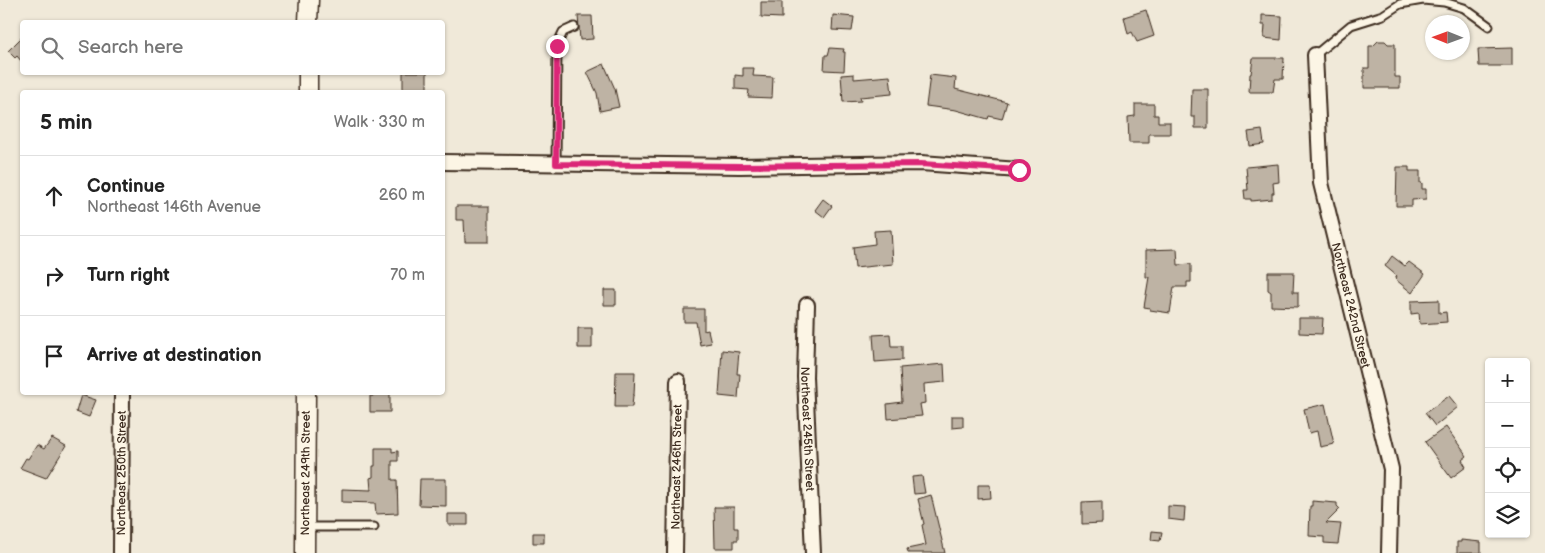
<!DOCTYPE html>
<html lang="en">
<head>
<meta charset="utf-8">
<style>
	:root { --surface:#fff; --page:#f6f6f6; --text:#222; --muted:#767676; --line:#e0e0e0 }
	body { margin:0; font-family:"Balsamiq Sans",sans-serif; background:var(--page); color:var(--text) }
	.controls { position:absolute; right:15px; bottom:15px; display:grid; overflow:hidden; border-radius:5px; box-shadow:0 1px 4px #0004 }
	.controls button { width:45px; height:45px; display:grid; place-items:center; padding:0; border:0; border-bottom:1px solid var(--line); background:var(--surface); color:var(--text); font:25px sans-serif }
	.compass { position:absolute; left:1425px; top:15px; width:45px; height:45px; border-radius:50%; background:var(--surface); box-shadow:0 1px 4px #0004; rotate:271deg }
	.stop { position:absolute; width:15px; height:15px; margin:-11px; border:4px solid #db2777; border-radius:50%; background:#fff }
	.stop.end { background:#db2777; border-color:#fff; box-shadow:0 1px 5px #0008 }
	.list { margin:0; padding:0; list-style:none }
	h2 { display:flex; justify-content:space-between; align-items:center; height:65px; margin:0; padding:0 20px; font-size:21px }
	h2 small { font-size:16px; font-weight:400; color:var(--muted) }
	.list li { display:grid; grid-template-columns:32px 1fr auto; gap:15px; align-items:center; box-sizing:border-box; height:80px; padding:0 20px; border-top:1px solid var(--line) }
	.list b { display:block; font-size:19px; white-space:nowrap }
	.list p { margin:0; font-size:16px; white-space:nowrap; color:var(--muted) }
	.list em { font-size:16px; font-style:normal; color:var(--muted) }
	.icon { flex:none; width:28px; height:28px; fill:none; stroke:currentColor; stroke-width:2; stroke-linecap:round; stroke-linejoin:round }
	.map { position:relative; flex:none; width:1545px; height:553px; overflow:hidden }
	.search { position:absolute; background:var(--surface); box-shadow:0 1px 4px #0004; left:20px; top:20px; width:425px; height:55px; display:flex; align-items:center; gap:12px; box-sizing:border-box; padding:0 18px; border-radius:5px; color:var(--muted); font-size:19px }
	.panel { position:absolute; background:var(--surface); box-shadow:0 1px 4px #0004; left:20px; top:90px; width:425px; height:305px; border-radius:5px }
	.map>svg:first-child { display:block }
</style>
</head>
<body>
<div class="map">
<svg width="1545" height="553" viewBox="0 0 1545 553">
	<rect width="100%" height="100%" fill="#f0e9d9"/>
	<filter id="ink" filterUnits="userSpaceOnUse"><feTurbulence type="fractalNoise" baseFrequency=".02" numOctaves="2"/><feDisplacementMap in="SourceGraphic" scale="10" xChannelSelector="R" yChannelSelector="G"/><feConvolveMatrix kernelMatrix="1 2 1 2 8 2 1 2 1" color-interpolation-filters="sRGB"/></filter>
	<g filter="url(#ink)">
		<path fill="#beb3a4" stroke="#3b2a1e" d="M 761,2 L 782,2 L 782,18 L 761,17 Z
			M 1146,10 L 1154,36 L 1137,42 L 1132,32 L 1128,34 L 1124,17 Z
			M 833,15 L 854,17 L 852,31 L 832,30 Z
			M 1262,15 L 1282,16 L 1281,40 L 1264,38 L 1265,25 L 1262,25 Z
			M 578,16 L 592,16 L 593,39 L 580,40 Z
			M 22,37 L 22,62 L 17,56 L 15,58 L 8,51 Z
			M 1378,41 L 1385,41 L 1388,44 L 1395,44 L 1395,77 L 1400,77 L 1400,88 L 1364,88 L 1364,68 L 1369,68 L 1369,46 L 1373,46 Z
			M 830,48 L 844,49 L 843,52 L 845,52 L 844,71 L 824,70 L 825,55 L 828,55 Z
			M 1512,48 L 1512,66 L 1479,66 L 1478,49 Z
			M 1253,58 L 1284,58 L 1283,79 L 1275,79 L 1273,92 L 1249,92 L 1250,74 L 1251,74 Z
			M 604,64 L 615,89 L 619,107 L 600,111 L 597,93 L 587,72 Z
			M 743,68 L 754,68 L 753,76 L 773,77 L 772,98 L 748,97 L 749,90 L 735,89 L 735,75 L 743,76 Z
			M 403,72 L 427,72 L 427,92 L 403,92 Z
			M 854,74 L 854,79 L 890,76 L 892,94 L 860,97 L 861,101 L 843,102 L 841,75 Z
			M 930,75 L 956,78 L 955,89 L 1007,102 L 1002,119 L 989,116 L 988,119 L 956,110 L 926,106 Z
			M 1192,89 L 1208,89 L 1208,128 L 1195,128 L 1195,117 L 1191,117 Z
			M 1135,104 L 1154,104 L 1154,115 L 1158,115 L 1158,122 L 1170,122 L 1170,134 L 1149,134 L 1149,143 L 1129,143 L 1128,117 L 1135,116 Z
			M 1262,130 L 1264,144 L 1250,146 L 1248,132 Z
			M 1278,164 L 1279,182 L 1273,183 L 1274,193 L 1272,193 L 1272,199 L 1251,201 L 1251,199 L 1245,199 L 1244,190 L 1248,190 L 1246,167 Z
			M 1397,167 L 1409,167 L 1409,171 L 1420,171 L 1420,183 L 1422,183 L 1422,189 L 1426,189 L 1426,199 L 1412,200 L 1412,206 L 1396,206 Z
			M 823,199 L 832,206 L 824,217 L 815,210 Z
			M 456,206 L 489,206 L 489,242 L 465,242 L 464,220 L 456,220 Z
			M 891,230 L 893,264 L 855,268 L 853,247 L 875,244 L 874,231 Z
			M 1177,249 L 1178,265 L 1191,264 L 1191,282 L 1187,282 L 1187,287 L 1174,287 L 1170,313 L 1150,310 L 1150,308 L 1144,307 L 1149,277 L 1146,277 L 1146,250 Z
			M 1392,256 L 1405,266 L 1409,262 L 1425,274 L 1412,293 L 1395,279 L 1397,276 L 1385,266 Z
			M 1268,272 L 1294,272 L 1293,292 L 1298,292 L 1298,307 L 1271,306 L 1271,292 L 1268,290 Z
			M 604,290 L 616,290 L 616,305 L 604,305 Z
			M 1439,300 L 1439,313 L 1446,312 L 1447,322 L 1420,324 L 1419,313 L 1411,314 L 1411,301 Z
			M 684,309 L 704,309 L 704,331 L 708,330 L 711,343 L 700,345 L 696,322 L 684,322 Z
			M 1299,318 L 1323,318 L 1322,334 L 1299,333 Z
			M 578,328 L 592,328 L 592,348 L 578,348 Z
			M 890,334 L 891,346 L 902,346 L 902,360 L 875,362 L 873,335 Z
			M 722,350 L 739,352 L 737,374 L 740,374 L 738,398 L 719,396 Z
			M 944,364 L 945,382 L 924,384 L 925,403 L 920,404 L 922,416 L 888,419 L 887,404 L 902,402 L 900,368 Z
			M 616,372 L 635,372 L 634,395 L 633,395 L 632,407 L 615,407 Z
			M 374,392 L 390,392 L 390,412 L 370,412 L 370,396 L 373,396 Z
			M 81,395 L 96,400 L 89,417 L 76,412 Z
			M 1449,396 L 1458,407 L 1435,426 L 1425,413 Z
			M 1325,404 L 1334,444 L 1320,447 L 1317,431 L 1309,433 L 1304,409 Z
			M 952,416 L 963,416 L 963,427 L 952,428 Z
			M 1446,427 L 1467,456 L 1462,460 L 1466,467 L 1451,478 L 1425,442 Z
			M 52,438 L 66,446 L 46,478 L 20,468 L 26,458 L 28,459 L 37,445 L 44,449 Z
			M 375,448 L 392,448 L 392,452 L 398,451 L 398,461 L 392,461 L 392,480 L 397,480 L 398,513 L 376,514 L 375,503 L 342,502 L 342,489 L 371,490 L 370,478 L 373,477 L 373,466 L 375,466 Z
			M 922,476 L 925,493 L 914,494 L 912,477 Z
			M 420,479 L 446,479 L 446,506 L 419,505 Z
			M 978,485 L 990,485 L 991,498 L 978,499 Z
			M 931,495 L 945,553 L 908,553 L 907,549 L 926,545 L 922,525 L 924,524 L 918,499 Z
			M 1102,501 L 1102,523 L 1082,524 L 1082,502 Z
			M 1312,501 L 1337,503 L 1337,506 L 1340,509 L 1326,523 L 1341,524 L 1338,544 L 1324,543 L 1324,537 L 1309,536 L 1310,506 L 1312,506 Z
			M 1168,506 L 1185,507 L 1184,521 L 1168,519 Z
			M 714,507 L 734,507 L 734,528 L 738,528 L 738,540 L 734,540 L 734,548 L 715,548 Z
			M 448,514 L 468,514 L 468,525 L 448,525 Z
			M 1152,531 L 1162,532 L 1160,541 L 1151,540 Z
			M 533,533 L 544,533 L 544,543 L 533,543 Z
			M 1461,540 L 1481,542 L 1481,553 L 1457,553 L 1457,542 L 1461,542 Z"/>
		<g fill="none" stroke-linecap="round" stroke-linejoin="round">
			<defs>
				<path id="service" d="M 1315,55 L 1351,25 L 1383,15 L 1400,4 L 1423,0 L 1444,2 L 1464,8 L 1489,26
					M 556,164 L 557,45 L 563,32 L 574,27
					M 305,527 L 374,527"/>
				<g id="minor">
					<path id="s1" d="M 1315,55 L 1321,183 L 1391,469 L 1389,553"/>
					<path d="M 442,162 L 740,166 L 921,163 L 1019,170"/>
					<path id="s2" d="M 807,305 L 805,377 L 813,553"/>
					<path id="s3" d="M 121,553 L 122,392"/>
					<path id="s4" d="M 675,553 L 678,381"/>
				</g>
				<g id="tertiary">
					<path d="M 308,22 L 309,0"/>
					<path d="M 308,92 L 308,72"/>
					<path id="s5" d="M 305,553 L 306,392"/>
				</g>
			</defs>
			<use href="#service" stroke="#3b2a1e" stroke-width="11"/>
			<use href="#minor" stroke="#3b2a1e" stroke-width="18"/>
			<use href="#tertiary" stroke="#3b2a1e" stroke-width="21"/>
			<use href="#service" stroke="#fcf5e5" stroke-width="7"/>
			<use href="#minor" stroke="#fcf5e5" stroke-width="14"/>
			<use href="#tertiary" stroke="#fcf5e5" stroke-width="18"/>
		</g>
	</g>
	<g fill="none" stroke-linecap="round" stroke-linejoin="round" filter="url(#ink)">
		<path stroke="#db2777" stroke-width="6" d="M 557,46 L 556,164 L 740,166 L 921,164 L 1019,170"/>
	</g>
	<g text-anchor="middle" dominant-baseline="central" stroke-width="5" stroke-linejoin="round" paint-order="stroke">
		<g font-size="12" fill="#3b2a1e" stroke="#fcf5e5">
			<text stroke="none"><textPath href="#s1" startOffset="254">Northeast 242nd Street</textPath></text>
			<text stroke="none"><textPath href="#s2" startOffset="124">Northeast 245th Street</textPath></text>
			<text stroke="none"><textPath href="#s4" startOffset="86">Northeast 246th Street</textPath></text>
			<text stroke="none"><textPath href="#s3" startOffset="80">Northeast 250th Street</textPath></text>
			<text stroke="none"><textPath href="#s5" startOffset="80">Northeast 249th Street</textPath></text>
		</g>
	</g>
</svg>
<div class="controls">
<button>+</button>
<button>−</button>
<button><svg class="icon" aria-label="locate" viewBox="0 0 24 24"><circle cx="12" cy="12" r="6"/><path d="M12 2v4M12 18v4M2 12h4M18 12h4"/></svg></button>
<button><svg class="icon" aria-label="layers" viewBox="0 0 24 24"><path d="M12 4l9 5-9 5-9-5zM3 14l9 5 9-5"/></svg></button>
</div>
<svg class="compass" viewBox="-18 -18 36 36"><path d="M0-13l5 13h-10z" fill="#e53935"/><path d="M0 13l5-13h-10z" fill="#767676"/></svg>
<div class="stop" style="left:1019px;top:170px"></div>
<div class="stop end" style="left:557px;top:46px"></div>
<div class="search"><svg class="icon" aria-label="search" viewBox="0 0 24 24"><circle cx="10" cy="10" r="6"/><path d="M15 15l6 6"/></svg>Search here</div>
<section class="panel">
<h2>5 min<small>Walk · 330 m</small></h2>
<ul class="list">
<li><svg class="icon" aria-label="ahead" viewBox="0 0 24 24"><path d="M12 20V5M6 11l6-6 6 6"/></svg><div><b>Continue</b><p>Northeast 146th Avenue</p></div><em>260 m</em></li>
<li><svg class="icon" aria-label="right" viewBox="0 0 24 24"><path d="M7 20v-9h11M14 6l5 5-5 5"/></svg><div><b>Turn right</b></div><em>70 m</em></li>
<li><svg class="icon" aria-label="arrive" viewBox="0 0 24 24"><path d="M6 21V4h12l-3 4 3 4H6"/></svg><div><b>Arrive at destination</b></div></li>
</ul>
</section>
</div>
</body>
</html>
